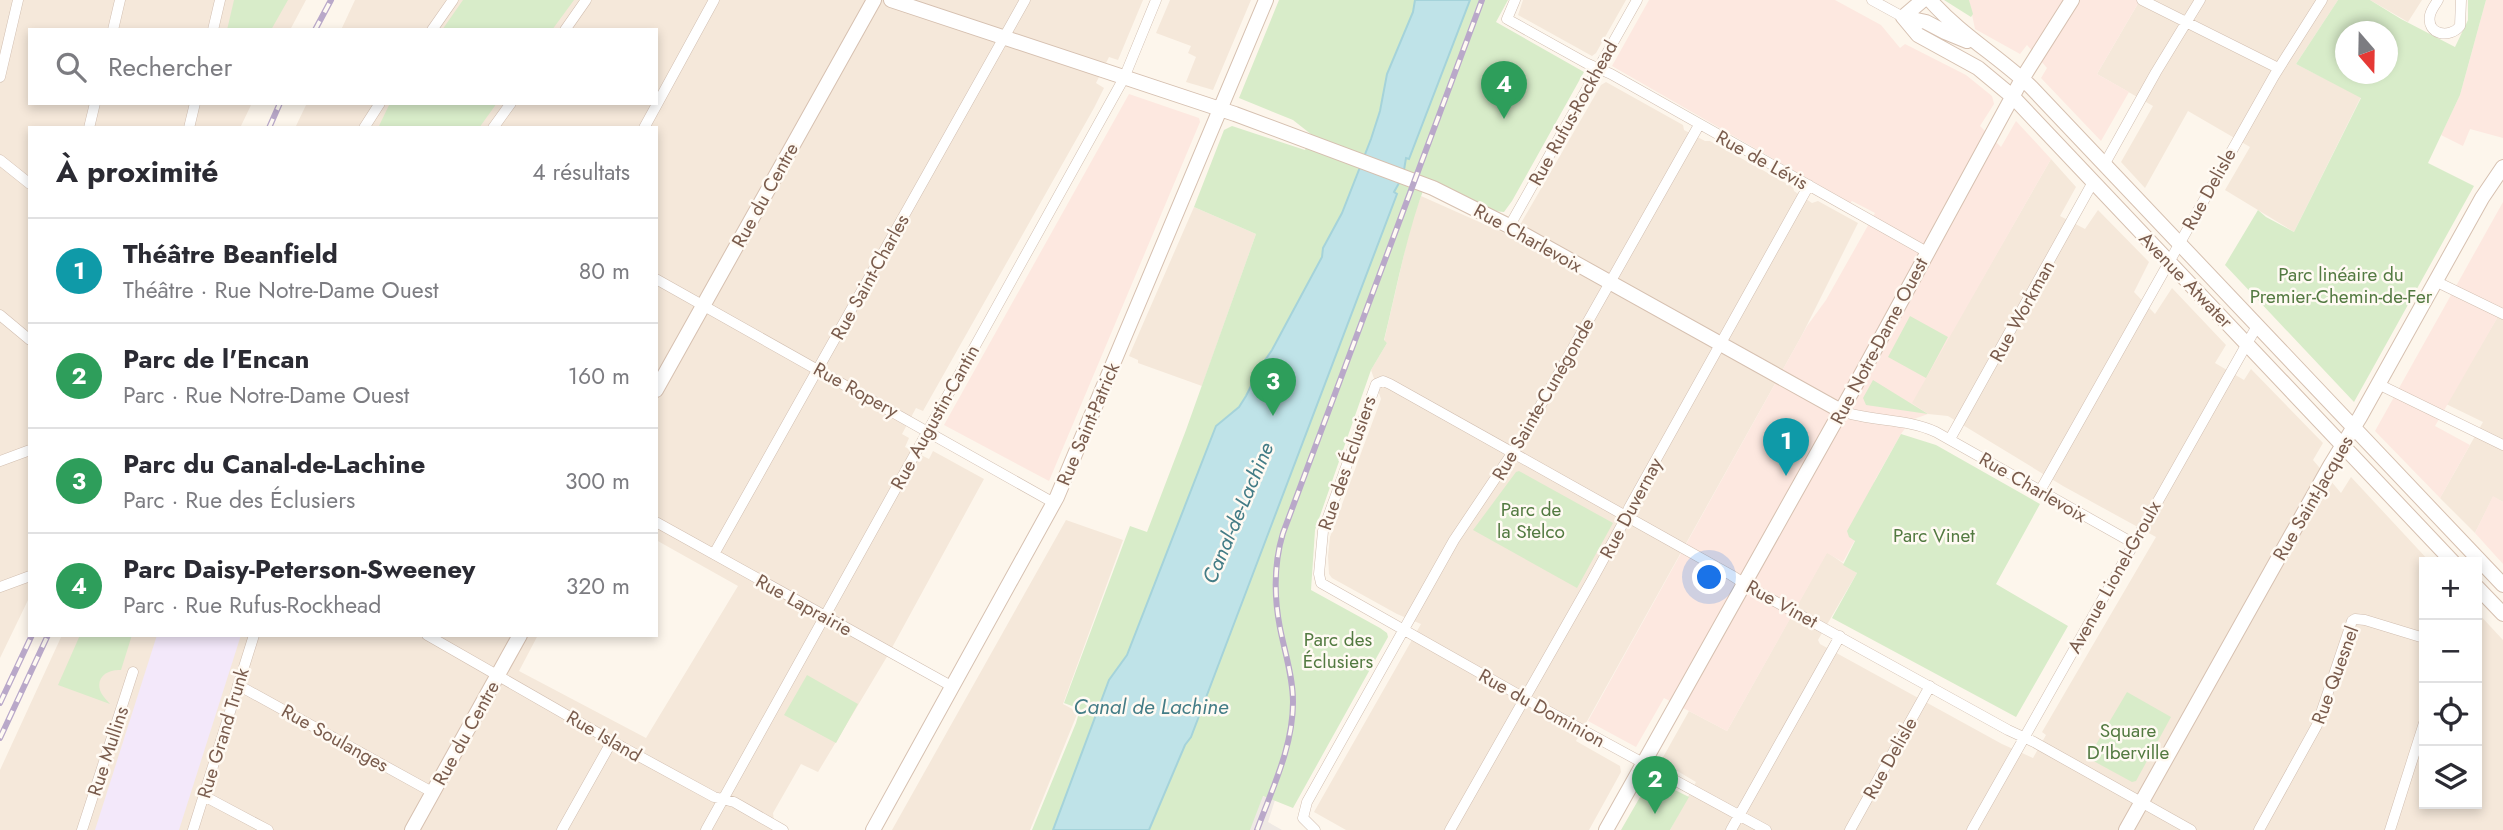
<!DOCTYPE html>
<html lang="fr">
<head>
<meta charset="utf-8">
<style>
	:root { --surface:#fff; --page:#f7f7f7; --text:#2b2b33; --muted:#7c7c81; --line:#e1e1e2; --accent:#7c3aed }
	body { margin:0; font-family:Jost,sans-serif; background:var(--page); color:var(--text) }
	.controls { position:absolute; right:21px; bottom:21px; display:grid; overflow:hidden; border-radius:0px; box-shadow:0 4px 10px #0003 }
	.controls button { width:63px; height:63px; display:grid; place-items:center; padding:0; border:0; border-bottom:2px solid var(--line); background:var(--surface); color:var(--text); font:35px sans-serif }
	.compass { position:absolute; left:2335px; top:21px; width:63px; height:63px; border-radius:50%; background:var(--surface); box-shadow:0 4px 10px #0003; rotate:160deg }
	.you { position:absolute; left:1710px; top:578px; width:24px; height:24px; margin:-18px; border:5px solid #fff; border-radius:50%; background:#1a73e8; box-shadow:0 0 0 10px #1a73e833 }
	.badge { display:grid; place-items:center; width:46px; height:46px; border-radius:50%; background:var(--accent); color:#fff; font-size:23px; font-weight:700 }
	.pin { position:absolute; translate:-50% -58px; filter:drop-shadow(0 2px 4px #0008) }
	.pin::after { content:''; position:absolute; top:37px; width:24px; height:21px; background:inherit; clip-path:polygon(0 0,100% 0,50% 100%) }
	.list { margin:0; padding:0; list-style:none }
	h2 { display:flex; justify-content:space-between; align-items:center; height:91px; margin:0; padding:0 28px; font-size:30px }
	h2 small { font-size:23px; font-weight:400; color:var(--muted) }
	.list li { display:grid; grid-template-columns:46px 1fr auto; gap:21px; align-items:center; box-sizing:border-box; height:105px; padding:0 28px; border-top:2px solid var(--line) }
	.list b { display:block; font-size:26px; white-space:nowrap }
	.list p { margin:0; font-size:23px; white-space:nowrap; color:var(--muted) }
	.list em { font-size:23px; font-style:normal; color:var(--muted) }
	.icon { flex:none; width:38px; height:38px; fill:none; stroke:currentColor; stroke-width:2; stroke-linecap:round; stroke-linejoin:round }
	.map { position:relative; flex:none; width:2503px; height:830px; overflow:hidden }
	.search { position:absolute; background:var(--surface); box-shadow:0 4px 10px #0003; left:28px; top:28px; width:630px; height:77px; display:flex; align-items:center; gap:18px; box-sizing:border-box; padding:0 24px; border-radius:0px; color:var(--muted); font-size:26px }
	.panel { position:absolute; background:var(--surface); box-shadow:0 4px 10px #0003; left:28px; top:126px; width:630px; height:511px; border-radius:0px }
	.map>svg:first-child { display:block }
</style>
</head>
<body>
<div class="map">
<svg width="2503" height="830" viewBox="0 0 2503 830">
	<rect width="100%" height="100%" fill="#fdf6ec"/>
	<path fill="#f5e8da" d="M 0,0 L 306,0 L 290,30 L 30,30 L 30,103 L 252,103 L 240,128 L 30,128 L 30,596 L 0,658 Z
		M 355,0 L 1143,0 L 1118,60 L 1109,57 L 1096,83 L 1104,88 L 1094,108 L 923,411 L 916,408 L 902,434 L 909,438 L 905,447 L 929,459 L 933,451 L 984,479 L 888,655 L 818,772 L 801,764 L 773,813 L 775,830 L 0,830 L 0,770 L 62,635 L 538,635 L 519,671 L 646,738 L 738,586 L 656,540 L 656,128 L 295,128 L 307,103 L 656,103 L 656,30 L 341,30 Z
		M 1170,0 L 1251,0 L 1213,90 L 1186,82 L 1196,57 L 1188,53 L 1191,46 L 1156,33 Z
		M 1523,0 L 1626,0 L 1596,53 L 1592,56 L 1518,15 Z
		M 2140,0 L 2338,0 L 2296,64 L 2361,97 L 2294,232 L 2225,190 L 2250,147 L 2188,111 L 2145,188 L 2121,162 L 2153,106 L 2097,74 Z
		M 2370,0 L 2422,0 L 2408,22 Z
		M 1606,82 L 1683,125 L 1684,130 L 1705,141 L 1710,141 L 1793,187 L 1794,191 L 1812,203 L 1818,201 L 1858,223 L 1801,337 L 1576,741 L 1620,766 L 1621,772 L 1589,830 L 1346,830 L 1314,812 L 1421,624 L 1397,614 L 1332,578 L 1329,574 L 1328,556 L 1330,537 L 1381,399 L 1371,370 L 1387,343 L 1384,341 L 1411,224 L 1421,196 L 1513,237 L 1601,85 Z
		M 2051,159 L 2076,187 L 2060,216 L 2085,229 L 2098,210 L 2149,262 L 2134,292 L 2155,314 L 2172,288 L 2226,345 L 2215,363 L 2244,380 L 2251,369 L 2323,443 L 2313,460 L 2341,493 L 2351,477 L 2430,562 L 2424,562 L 2424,804 L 2477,804 L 2477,612 L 2503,640 L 2503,830 L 1670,830 L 1696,782 L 1662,762 L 1662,759 L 1689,711 L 1727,731 L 1827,552 L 1857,573 L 1818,640 L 1820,644 L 2002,744 L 2033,758 L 2046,735 L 2042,732 L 2156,537 L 2063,486 L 1948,416 L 1928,414 L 1911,403 Z
		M 1194,207 L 1256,234 L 1202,386 L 1138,363 L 1138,360 L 1129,356 Z
		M 2503,308 L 2503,502 L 2493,497 L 2475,533 L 2440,498 L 2483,422 L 2446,404 Z
		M 1066,520 L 1123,540 L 1063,704 L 1078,712 L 1030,830 L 892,830 Z"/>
	<path fill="#fde8e0" d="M 1649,0 L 1835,0 L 1881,25 L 1900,48 L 1905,44 L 1966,75 L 1992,96 L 1994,104 L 1980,126 L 2001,147 L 2016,121 L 2051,159 L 1912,403 L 1928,414 L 1911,420 L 1901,434 L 1875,480 L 1855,540 L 1843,562 L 1827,553 L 1727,731 L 1664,698 L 1636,747 L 1588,721 L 1807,326 L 1826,300 L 1875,213 L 1852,201 L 1850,203 L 1612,66 Z
		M 1969,0 L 2140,0 L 2097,74 L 2129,92 L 2101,141 L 2041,78 L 2047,68 L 2027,45 L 2020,54 L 1975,29 Z
		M 2486,0 L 2503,0 L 2503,138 L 2470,129 L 2463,146 L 2441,135 L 2460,95 Z
		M 1129,94 L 1199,118 L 1200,122 L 1049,481 L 944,425 Z
		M 2503,202 L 2503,308 L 2435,426 L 2470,445 L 2440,498 L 2375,431 Z
		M 2493,496 L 2503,502 L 2503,564 L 2475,533 Z"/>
	<path fill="#efe9e4" d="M 1262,796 L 1275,800 L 1268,822 L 1282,830 L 1248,830 Z"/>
	<path fill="#f3e8fa" d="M 157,635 L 241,635 L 179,830 L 95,830 Z"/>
	<path fill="#d8ecc9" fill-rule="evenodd" d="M 234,0 L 288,0 L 271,30 L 227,30 Z
		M 463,0 L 574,0 L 552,30 L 442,30 Z
		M 1279,0 L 1508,0 L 1496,22 L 1584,72 L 1512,201 L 1504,212 L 1494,211 L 1427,180 C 1407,231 1397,287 1384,340 L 1387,343 L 1371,370 L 1315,530 L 1311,590 L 1380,628 L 1387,633 L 1388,637 L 1293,808 L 1263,796 L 1250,830 L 1032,830 L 1076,723 L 1080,709 L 1064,703 L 1130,526 L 1147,532 L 1186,430 L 1256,234 L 1194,207 L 1224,130 L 1232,126 L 1305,150 L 1312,135 L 1293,120 L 1239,98 Z
		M 1944,0 L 1969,0 L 1973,14 L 1971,17 Z
		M 2338,0 L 2370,0 L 2401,19 L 2455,47 L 2468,20 L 2468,0 L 2486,0 L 2460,95 L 2428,163 L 2474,186 L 2354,402 L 2225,265 L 2258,210 L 2266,217 L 2294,232 L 2361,98 L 2296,64 ZM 2346,32 L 2388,32 L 2388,74 L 2346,74 Z
		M 390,103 L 497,103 L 479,128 L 378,128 Z
		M 1910,316 L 1948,337 L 1926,378 L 1888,357 Z
		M 1873,380 L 1928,414 L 1866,405 L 1863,398 Z
		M 1901,434 L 1936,445 L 2040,504 L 1996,584 L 2068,626 L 2016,717 L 1832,618 L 1857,573 L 1843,565 L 1855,541 L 1849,537 L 1847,531 Z
		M 1519,471 L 1613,523 L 1577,588 L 1473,530 L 1516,472 Z
		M 80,635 L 132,635 L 121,670 C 109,669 96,676 100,690 C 102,696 107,700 110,704 L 58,685 Z
		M 807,675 L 858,704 L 836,743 L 784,715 Z
		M 2127,692 L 2171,717 L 2136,781 L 2132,782 L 2088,758 Z
		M 1651,778 L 1689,797 L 1670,830 L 1621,830 Z"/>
	<path fill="#bfe3e8" stroke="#a5d3da" stroke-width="2" d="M 1415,0 L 1470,0 L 1409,159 L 1406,158 L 1403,176 L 1394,192 L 1397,194 L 1191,737 L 1185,745 L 1149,830 L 1053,830 L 1109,680 L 1127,655 L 1216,426 L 1239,407 L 1246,396 L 1261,366 L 1272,350 L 1322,257 L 1323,248 L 1342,213 L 1371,139 L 1380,111 L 1387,74 L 1413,12 Z"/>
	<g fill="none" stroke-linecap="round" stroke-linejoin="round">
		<defs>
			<path id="street" d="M 1515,0 L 1507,19 L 1586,63 L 1611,74 L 1927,252
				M 1872,0 L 1903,17
				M 2142,0 L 2278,68
				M 2438,0 C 2435,5 2431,10 2430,15 C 2426,35 2450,39 2460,26 L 2461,0
				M 113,30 L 120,0
				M 213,30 L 220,0
				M 432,30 L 453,0
				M 565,30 L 586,0
				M 0,77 L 18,0
				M 89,128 L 95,103
				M 189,128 L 195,103
				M 364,128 L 380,103
				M 493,128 L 511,103
				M 644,128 L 714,0
				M 0,160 L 30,184
				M 2104,165 L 2156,72 L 2200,0
				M 1509,227 L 1637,0
				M 656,279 L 1054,503
				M 2435,281 L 2503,314
				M 0,315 L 30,340
				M 2378,384 L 2503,445
				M 1841,411 C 1872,422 1906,418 1936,432 L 2133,543
				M 1950,439 L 2093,182
				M 0,461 L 30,450
				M 2040,491 L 2274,76 L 2322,0
				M 656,522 L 953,687
				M 714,554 L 1025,0
				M 0,587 L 30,576
				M 427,635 L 624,748 L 714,797 L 734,802 L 783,830
				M 238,685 L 432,792
				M 204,796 L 268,830
				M 82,830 L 133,672
				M 193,830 L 254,635
				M 562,830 L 612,741
				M 706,830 L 1124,78 L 1156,0
				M 1315,830 L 1303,818 L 1307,802 L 1454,540 L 1521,440 L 1699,125
				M 1450,830 L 1592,580 L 1622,525 L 1629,508 L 1809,185
				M 1731,830 L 1840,636
				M 1766,830 L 1533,703 L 1321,583 L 1319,574 L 1323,531 L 1376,384 L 1383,381 L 1390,384 L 1731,575 L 1758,592 L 2008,730 L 2034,742 L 2191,830
				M 1850,830 L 1930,686
				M 1972,830 L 2257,326
				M 2259,830 L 2317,725 L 2352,621 L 2355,619 L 2365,620 L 2424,638
				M 2390,830 L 2424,723"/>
			<path id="secondary" d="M 891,0 L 1235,114 L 1433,188 L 1507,225 L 1841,411
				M 1930,0 C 1961,35 1998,56 2031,87 L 2503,585
				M 1903,17 L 1918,35 L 1978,68 L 2013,97 L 2453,562
				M 1903,17 L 1926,22 L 1945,32 L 1967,41
				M 1903,17 L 1923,0
				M 656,390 L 874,0
				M 2477,587 L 2503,614
				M 412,830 L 520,635
				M 873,830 L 1057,497 L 1266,0
				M 1606,830 L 1850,395 L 2022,79 L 2072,0
				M 2126,830 L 2330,466 L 2360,417 L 2482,198 L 2503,167"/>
		</defs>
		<use href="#street" stroke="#d1beb0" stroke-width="11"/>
		<use href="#secondary" stroke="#d6c0b0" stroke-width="16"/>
		<use href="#street" stroke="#fff" stroke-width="10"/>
		<use href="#secondary" stroke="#fff" stroke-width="14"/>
		<defs>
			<path id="rail" d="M 315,30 L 331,0
				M 269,128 L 280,103
				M 0,703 L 32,635
				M 0,738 L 48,635
				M 1257,830 C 1272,789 1293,747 1293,702 C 1293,677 1285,653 1280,628 C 1274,597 1274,563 1283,533 L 1482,0"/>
		</defs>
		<use href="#rail" stroke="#b9a8c9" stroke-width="6"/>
		<use href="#rail" stroke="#fffaf3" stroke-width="3.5" stroke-dasharray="10" stroke-linecap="butt"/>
	</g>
	<g text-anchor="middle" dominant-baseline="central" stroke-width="5" stroke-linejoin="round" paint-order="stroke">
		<g font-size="19" fill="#7a5c4d" stroke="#fffaf3">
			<text transform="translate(1573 113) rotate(-61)">Rue Rufus-Rockhead</text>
			<text transform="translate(1762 160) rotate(29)">Rue de Lévis</text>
			<text transform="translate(2209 189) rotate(-61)">Rue Delisle</text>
			<text transform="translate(765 195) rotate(-61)">Rue du Centre</text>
			<text transform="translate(1528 238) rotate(29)">Rue Charlevoix</text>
			<text transform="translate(870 277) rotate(-61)">Rue Saint-Charles</text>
			<text transform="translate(2186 280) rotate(46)">Avenue Atwater</text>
			<text transform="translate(2022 311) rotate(-61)">Rue Workman</text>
			<text transform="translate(1879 341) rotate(-62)">Rue Notre-Dame Ouest</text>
			<text transform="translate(856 390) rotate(29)">Rue Ropery</text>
			<text transform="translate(1543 399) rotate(-60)">Rue Sainte-Cunégonde</text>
			<text transform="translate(935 417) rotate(-61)">Rue Augustin-Cantin</text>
			<text transform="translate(1088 424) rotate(-67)">Rue Saint-Patrick</text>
			<text transform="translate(1347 463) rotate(-71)">Rue des Éclusiers</text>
			<text transform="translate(2033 487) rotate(30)">Rue Charlevoix</text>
			<text transform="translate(2313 498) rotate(-60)">Rue Saint-Jacques</text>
			<text transform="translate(1631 508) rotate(-62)">Rue Duvernay</text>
			<text transform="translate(2114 577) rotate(-61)">Avenue Lionel-Groulx</text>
			<text transform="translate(1782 604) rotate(29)">Rue Vinet</text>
			<text transform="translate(804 605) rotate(29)">Rue Laprairie</text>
			<text transform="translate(2335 675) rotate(-70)">Rue Quesnel</text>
			<text transform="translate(1542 708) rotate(29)">Rue du Dominion</text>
			<text transform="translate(223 733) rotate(-73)">Rue Grand Trunk</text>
			<text transform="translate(466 733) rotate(-61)">Rue du Centre</text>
			<text transform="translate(604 736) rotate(30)">Rue Island</text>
			<text transform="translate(335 738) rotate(29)">Rue Soulanges</text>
			<text transform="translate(108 751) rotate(-72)">Rue Mullins</text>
			<text transform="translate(1890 758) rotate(-61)">Rue Delisle</text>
		</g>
		<g font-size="19" fill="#537a41" stroke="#fffaf3">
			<text x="2341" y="274">Parc linéaire du<tspan x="2341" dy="22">Premier-Chemin-de-Fer</tspan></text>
			<text x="1531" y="509">Parc de<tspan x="1531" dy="22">la Stelco</tspan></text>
			<text x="1934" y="535">Parc Vinet</text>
			<text x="1338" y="639">Parc des<tspan x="1338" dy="22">Éclusiers</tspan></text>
			<text x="2128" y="730">Square<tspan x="2128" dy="22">D'Iberville</tspan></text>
		</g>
		<g font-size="21" font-style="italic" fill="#437c86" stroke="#fffaf3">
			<text transform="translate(1238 513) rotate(-67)">Canal-de-Lachine</text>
			<text x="1151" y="707">Canal de Lachine</text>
		</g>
	</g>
</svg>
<div class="controls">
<button>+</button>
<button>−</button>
<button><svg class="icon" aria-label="locate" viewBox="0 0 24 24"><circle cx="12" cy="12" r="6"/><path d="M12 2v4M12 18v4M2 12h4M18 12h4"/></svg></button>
<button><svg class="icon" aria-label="layers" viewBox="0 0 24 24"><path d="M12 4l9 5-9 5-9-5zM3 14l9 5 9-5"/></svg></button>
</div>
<svg class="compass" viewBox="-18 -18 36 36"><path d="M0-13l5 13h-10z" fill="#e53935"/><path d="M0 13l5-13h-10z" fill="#7c7c81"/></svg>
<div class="you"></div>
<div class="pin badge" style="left:1786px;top:476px;background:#0f9aa8">1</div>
<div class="pin badge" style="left:1655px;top:814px;background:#2e9e5b">2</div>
<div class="pin badge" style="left:1273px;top:416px;background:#2e9e5b">3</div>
<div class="pin badge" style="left:1504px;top:119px;background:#2e9e5b">4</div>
<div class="search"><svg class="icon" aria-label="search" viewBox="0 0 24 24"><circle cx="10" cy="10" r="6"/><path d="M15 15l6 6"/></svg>Rechercher</div>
<section class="panel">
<h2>À proximité<small>4 résultats</small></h2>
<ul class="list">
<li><span class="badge" style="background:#0f9aa8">1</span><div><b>Théâtre Beanfield</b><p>Théâtre · Rue Notre-Dame Ouest</p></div><em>80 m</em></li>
<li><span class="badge" style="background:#2e9e5b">2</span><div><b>Parc de l'Encan</b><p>Parc · Rue Notre-Dame Ouest</p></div><em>160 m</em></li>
<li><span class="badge" style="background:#2e9e5b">3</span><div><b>Parc du Canal-de-Lachine</b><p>Parc · Rue des Éclusiers</p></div><em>300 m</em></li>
<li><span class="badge" style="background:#2e9e5b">4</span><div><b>Parc Daisy-Peterson-Sweeney</b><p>Parc · Rue Rufus-Rockhead</p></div><em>320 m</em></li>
</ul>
</section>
</div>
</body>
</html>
